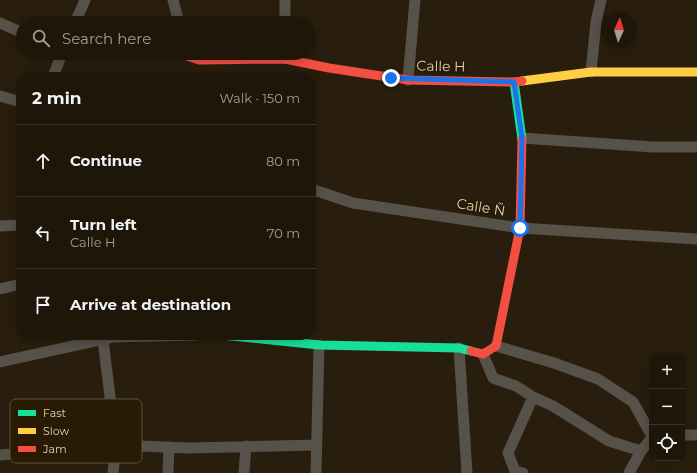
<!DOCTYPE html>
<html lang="en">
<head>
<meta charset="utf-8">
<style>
	:root { --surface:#1f160a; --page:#2c2318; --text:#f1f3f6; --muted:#a19f9c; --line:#3c352b }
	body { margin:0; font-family:Montserrat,sans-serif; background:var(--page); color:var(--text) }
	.controls { position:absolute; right:12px; bottom:12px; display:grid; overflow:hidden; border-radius:8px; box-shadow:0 2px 10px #0003 }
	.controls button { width:36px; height:36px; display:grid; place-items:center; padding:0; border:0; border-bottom:1px solid var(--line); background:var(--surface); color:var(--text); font:20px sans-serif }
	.compass { position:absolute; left:601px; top:12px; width:36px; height:36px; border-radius:50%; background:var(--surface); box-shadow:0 2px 10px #0003; rotate:4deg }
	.stop { position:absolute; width:12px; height:12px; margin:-9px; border:3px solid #1a73e8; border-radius:50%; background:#fff }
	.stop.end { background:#1a73e8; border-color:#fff; box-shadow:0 1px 4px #0008 }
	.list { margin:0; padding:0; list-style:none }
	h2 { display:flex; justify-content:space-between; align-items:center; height:52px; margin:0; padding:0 16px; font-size:17px }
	h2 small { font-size:13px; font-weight:400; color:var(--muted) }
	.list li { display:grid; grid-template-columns:26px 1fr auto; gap:12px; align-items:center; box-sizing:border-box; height:72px; padding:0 16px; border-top:1px solid var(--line) }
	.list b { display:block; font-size:15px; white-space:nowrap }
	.list p { margin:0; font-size:13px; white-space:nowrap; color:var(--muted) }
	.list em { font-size:13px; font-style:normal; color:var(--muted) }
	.icon { flex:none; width:22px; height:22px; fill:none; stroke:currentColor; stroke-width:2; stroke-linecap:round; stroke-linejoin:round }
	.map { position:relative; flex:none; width:697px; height:473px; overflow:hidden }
	.search { position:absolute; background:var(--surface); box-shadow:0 2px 10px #0003; left:16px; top:16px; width:300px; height:44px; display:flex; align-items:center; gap:10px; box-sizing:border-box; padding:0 14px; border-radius:22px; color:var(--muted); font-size:15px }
	.panel { position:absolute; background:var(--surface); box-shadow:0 2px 10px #0003; left:16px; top:72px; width:300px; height:268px; border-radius:16px }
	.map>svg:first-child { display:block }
</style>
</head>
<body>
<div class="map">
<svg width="697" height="473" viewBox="0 0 697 473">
	<rect width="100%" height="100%" fill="#291e0d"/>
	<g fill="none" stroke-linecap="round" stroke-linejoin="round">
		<path stroke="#565149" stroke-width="11" d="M 173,0 L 179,23
			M 285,0 L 285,23
			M 0,23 L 23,33
			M 75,23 L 85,0
			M 591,72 L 596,22 L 601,0
			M 53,77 L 62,53
			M 408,80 L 415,0
			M 0,96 L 21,102
			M 522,138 L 653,147 L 697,147
			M 311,189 L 353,203 L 520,228 L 697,239
			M 0,226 L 21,225
			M 0,289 L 21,284
			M 103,340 L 116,445 L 113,473
			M 496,346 L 554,363 L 598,379 L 633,402 L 652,436
			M 459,348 L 467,473
			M 483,354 L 493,378 L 516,386 L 533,397 L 553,406 L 609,441 L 641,451
			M 0,362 L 114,337 L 195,335
			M 682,435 L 697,435
			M 0,455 L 116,445 L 188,448 L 317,445
			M 168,473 L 169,447
			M 244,473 L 246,446
			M 316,473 L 319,345
			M 523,473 L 515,471 L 508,453 L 533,397
			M 629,473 L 641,451 L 652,438"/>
		<path stroke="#16e098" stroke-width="9" d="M 514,82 L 522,139
			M 222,335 L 319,345 L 459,348 L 471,351"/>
		<path stroke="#ffcf43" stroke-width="9" d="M 522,81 L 591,72 L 697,72"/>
		<path stroke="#f24e42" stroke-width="9" d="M 186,53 L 187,56 L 199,60 L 285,59 L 329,68 L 408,80 L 514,82 L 522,81
			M 471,351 L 483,354 L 496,346 L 520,228 L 522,139"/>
	</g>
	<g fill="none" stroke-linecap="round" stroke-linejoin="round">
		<path stroke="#1a73e8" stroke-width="5" d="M 391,78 L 514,82 L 522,138 L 520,228"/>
	</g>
	<g text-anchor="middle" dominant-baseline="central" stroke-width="3.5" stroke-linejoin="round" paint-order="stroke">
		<g font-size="14" fill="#dfd0b8" stroke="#281a03">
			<text transform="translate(441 66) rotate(1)">Calle H</text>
			<text transform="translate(481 207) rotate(9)">Calle Ñ</text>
		</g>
	</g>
	<rect x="10" y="399" width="132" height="64" rx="6" fill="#281a03" stroke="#5f5139" stroke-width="1"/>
	<rect x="18" y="410" width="18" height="6" fill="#16e098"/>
	<rect x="18" y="428" width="18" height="6" fill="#ffcf43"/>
	<rect x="18" y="446" width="18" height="6" fill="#f24e42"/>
	<g font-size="11" fill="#dfd0b8">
		<text x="43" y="417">Fast</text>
		<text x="43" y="435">Slow</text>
		<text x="43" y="453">Jam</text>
	</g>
</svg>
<div class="controls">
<button>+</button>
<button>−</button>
<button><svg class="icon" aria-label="locate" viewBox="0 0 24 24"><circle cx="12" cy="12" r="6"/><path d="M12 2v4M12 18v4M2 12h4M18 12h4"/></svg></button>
</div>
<svg class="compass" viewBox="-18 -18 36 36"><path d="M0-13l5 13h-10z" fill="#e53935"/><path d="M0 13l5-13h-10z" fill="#a19f9c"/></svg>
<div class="stop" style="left:520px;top:228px"></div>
<div class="stop end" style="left:391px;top:78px"></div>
<div class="search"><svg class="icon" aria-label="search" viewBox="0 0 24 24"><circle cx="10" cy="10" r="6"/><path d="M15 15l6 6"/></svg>Search here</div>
<section class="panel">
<h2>2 min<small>Walk · 150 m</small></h2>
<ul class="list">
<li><svg class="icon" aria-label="ahead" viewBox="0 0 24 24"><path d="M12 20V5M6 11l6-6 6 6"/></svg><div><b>Continue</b></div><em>80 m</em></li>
<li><svg class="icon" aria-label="left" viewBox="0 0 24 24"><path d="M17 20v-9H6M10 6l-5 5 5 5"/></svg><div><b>Turn left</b><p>Calle H</p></div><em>70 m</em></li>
<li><svg class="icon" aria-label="arrive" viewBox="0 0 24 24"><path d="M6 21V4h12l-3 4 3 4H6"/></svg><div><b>Arrive at destination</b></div></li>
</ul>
</section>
</div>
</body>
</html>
